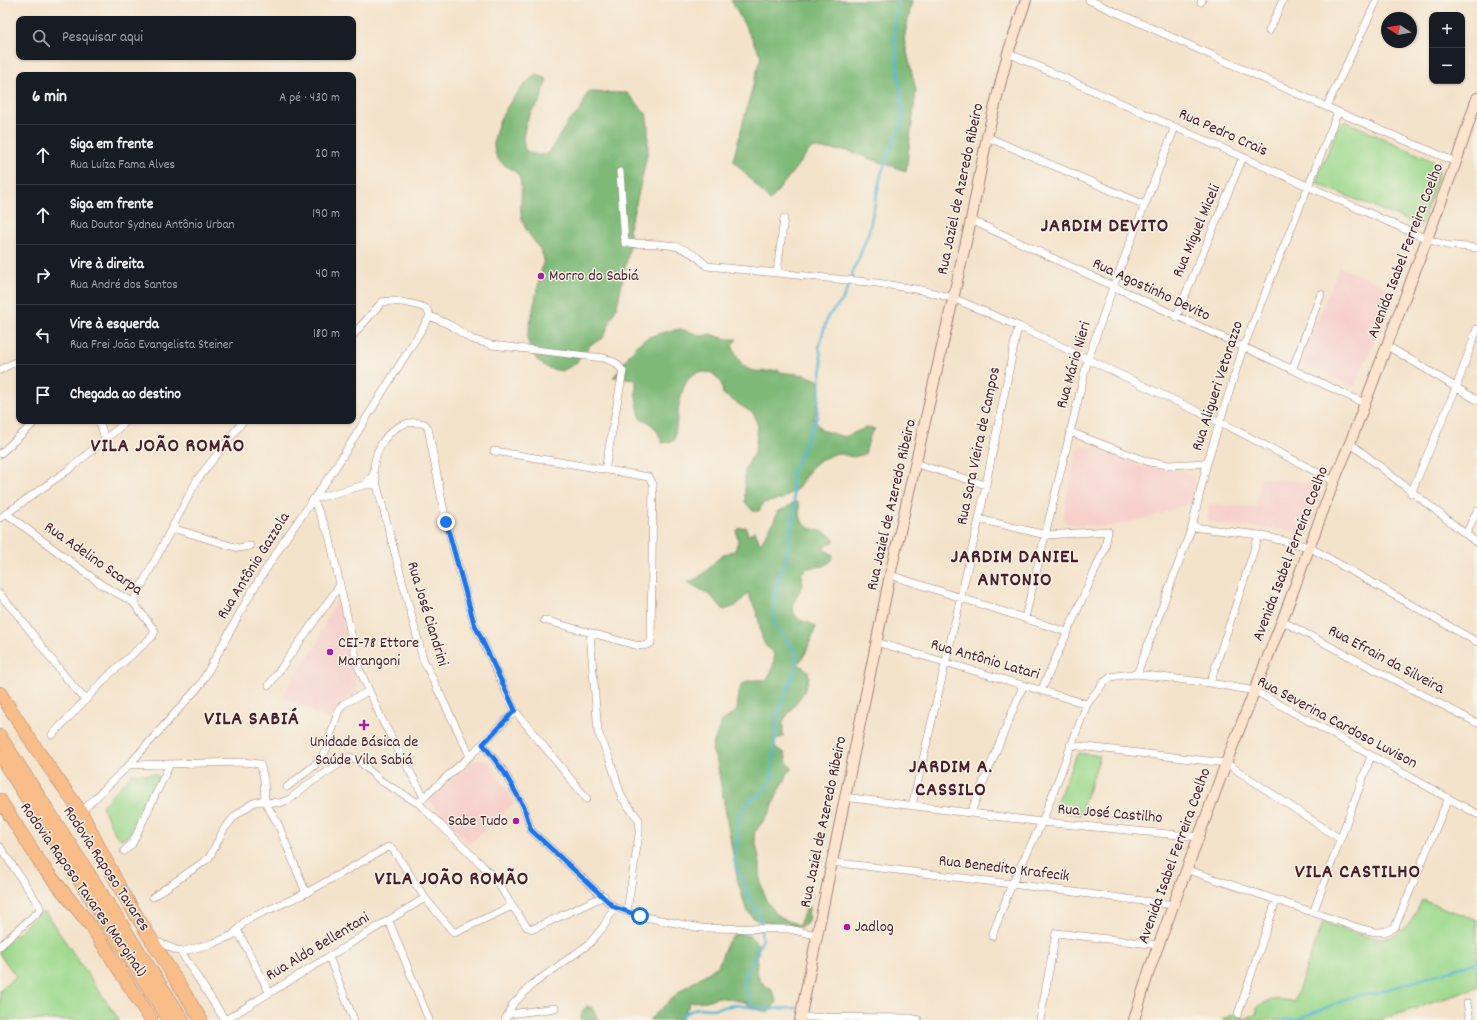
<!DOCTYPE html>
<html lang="pt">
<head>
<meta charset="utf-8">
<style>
	:root { --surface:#171b24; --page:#242831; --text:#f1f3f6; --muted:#9ea1a6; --line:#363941 }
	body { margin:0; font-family:Dekko,sans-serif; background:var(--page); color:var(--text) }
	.controls { position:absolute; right:12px; top:12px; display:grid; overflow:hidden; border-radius:8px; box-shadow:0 1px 3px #0004 }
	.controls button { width:36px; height:36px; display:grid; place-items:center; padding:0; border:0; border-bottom:1px solid var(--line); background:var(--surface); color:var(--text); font:20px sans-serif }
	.compass { position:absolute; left:1381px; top:12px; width:36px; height:36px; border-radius:50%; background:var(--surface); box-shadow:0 1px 3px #0004; rotate:281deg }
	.stop { position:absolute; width:12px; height:12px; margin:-9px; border:3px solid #1a73e8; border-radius:50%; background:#fff }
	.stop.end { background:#1a73e8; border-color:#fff; box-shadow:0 1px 4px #0008 }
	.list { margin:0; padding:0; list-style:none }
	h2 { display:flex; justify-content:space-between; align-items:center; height:52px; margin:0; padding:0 16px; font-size:17px }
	h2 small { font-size:13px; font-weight:400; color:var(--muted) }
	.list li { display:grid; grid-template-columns:26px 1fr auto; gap:12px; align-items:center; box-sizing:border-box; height:60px; padding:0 16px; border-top:1px solid var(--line) }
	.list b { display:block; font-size:15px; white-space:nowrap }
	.list p { margin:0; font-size:13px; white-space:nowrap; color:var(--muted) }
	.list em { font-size:13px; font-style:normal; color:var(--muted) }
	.icon { flex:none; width:22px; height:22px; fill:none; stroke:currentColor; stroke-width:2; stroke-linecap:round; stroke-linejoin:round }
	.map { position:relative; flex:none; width:1477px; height:1020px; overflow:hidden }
	.search { position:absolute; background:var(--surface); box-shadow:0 1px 3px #0004; left:16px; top:16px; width:340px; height:44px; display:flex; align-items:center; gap:10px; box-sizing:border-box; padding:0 14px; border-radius:8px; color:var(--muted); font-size:15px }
	.panel { position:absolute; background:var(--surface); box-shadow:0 1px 3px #0004; left:16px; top:72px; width:340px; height:352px; border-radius:8px }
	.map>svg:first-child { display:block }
</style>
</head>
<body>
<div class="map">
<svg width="1477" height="1020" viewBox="0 0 1477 1020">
	<rect width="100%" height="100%" fill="#f7f3e8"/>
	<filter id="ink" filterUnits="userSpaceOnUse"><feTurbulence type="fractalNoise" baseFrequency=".025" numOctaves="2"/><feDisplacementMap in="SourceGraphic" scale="8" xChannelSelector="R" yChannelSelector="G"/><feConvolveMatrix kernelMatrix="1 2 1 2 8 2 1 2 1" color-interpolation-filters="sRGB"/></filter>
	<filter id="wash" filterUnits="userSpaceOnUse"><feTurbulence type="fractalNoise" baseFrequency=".012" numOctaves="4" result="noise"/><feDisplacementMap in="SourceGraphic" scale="16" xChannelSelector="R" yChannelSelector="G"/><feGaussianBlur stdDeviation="0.9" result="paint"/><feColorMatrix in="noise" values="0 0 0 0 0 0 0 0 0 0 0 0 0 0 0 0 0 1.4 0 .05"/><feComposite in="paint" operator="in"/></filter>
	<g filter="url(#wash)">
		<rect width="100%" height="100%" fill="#f4e3cb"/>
		<path fill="#f7d0cc" d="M 1339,267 L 1397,291 L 1354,387 L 1304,365 L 1302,359 Z
			M 1082,446 L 1095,448 L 1140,466 L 1183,471 L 1192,477 L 1197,485 L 1194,502 L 1148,518 L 1108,527 L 1067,524 L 1063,519 L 1076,450 Z
			M 1261,478 L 1323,483 L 1309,532 L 1220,524 L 1207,520 L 1209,504 L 1256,507 Z
			M 338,598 L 358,692 L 356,695 L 340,702 L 335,723 L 282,696 L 297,672 L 318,643 L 320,633 Z
			M 476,759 L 489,761 L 514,803 L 470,844 L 430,803 L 430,799 Z"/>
		<path fill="#9dd98d" stroke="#747c5c" d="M 1345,121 L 1435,162 L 1439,173 L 1421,225 L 1409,221 L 1318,184 L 1318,176 L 1338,127 Z
			M 1079,753 L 1100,756 L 1080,815 L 1058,811 L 1056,805 L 1074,759 Z
			M 132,774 L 154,774 L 159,777 L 129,836 L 121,839 L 116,835 L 102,806 Z
			M 1422,900 L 1477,920 L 1477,988 L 1380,1020 L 1222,1020 L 1233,1014 L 1246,1019 L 1257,1013 L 1257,1007 C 1270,998 1279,998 1294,1002 L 1323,922 C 1368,937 1399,957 1422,900 Z
			M 45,912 L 119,1020 L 0,1020 L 0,991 L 16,976 L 0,955 L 0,950 L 38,914 Z"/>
		<path fill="#7eb978" stroke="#646c52" d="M 731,0 L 912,0 L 904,39 L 916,91 L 906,171 L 848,151 L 811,148 L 770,201 L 733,160 L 761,56 Z
			M 537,74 L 547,79 L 540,102 L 531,112 L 526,123 L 523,138 L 525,150 L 536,155 L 547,155 L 568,122 L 580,111 L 588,92 L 627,93 L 646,113 L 648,125 L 648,151 L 636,204 L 629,228 L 631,240 L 617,306 L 603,338 L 590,345 L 575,364 L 562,371 L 548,368 L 538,361 L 531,351 L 527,338 L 544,258 C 538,243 529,237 524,225 C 517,210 525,192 519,176 C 515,169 503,166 498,159 C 482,135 517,87 537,74 Z
			M 680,329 L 703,336 L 710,334 L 726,339 L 737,339 L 732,345 C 743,374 751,373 779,370 L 780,372 L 805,375 L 818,380 L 820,392 L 814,419 L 821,430 L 845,437 L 865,428 L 875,429 L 870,436 L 865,454 L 853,457 L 837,453 L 820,460 L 811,468 L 797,489 L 782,499 L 763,503 L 759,511 L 753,511 L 745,502 L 745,470 L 755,451 L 758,426 L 754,414 L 723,394 L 721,382 L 712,373 C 708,372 703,372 699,372 C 677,376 678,424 674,441 L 662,443 C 658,430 653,423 640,418 L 636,396 L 636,379 L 613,377 C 622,369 626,358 634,349 C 646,334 662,333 680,329 Z
			M 795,501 L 799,504 C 799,538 819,523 834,539 L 833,542 L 822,548 L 833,555 L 831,561 L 824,566 L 807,568 L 801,574 L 803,585 C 796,597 784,614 805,622 C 809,623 812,623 816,627 L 805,654 L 798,664 L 808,671 L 809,677 L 804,692 L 783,721 L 783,737 L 776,739 L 775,744 L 776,748 L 785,753 L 787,763 L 793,769 L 787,773 L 786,779 L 779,789 L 770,812 L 754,833 L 760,864 L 760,880 L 765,898 L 773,911 L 781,918 L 799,925 L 805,910 L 809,906 L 808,921 L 805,925 L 801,927 L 774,925 L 754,919 L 746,909 L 737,878 L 717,762 L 712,750 L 713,745 L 721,722 L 737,711 C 740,684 738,679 766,680 C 772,672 776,662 773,652 C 758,644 762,625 756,611 C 754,605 750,601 749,593 L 747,594 L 736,606 L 724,610 L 710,595 L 686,581 C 706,582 714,552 735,551 L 738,541 L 736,531 L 739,528 L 746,527 L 748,536 L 755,530 L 759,542 L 761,543 C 766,533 775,523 777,512 L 786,508 Z
			M 736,933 L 750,936 L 759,945 L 756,970 L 761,982 L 771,989 L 777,1002 L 768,1012 L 755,1009 L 745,1002 L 718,997 L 706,1001 L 689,1002 L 688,1007 L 681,1020 L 649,1020 L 680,991 L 718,966 L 727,943 Z
			M 587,1006 L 592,1008 L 599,1020 L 580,1020 L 583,1010 Z"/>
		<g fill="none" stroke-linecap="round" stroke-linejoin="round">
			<path stroke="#57b8d5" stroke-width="2.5" d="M 751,1007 L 749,993 L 743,985 L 747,978 L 745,971 L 750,968 L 762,940 L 759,916 L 750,900 L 734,861 L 737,843 L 738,818 L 748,802 L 761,794 L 771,781 L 778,714 L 796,666 L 796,652 L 775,626 L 774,609 L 777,584 L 786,558 L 795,508 L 791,475 L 817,417 L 822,365 L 819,346 L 828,316 L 842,301 L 852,278 L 853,270 L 859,258 L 869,231 L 881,174 L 903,118 L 894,29 L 898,0
				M 680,1020 L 682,1015 L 697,1008 L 712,1009 L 735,1005 L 764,1009 L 797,1008
				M 1284,1020 L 1295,1020
				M 1296,1020 L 1357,995 L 1373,994 L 1477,962"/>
		</g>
	</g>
	<g filter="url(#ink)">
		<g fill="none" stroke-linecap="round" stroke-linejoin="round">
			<defs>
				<path id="street" d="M 1089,0 L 1338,112 L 1456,162
					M 1201,2 L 1202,0
					M 1269,31 L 1283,0
					M 1008,53 L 1427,239 L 1446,245 L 1477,248
					M 1327,106 L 1377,0
					M 987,137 L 1145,205
					M 620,172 L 625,243 C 659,245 681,239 707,266 L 877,283 L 921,290 L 953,298 L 1018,326 L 1220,422 L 1334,481
					M 971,220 L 1364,403
					M 777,272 L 784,218
					M 430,316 L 452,326 L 471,339 L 492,345 L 604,358 L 616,363 L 623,371 L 605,470
					M 1176,317 L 1243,157
					M 353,335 L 382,302 C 393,300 414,303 425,308 C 428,310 429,313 430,316
					M 1386,345 L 1477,400
					M 0,370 L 19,360
					M 1292,370 L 1321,294
					M 99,421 L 105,438
					M 1070,432 L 1149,462 L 1169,465 L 1207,463
					M 1350,443 L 1477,543
					M 494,451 L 649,477 L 653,484 L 651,643 L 644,646 L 635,645 L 544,620
					M 0,454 L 36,421
					M 917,464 L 986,485
					M 374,474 L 365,485 L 377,485
					M 365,485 L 313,499 L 329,535 L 358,666 L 383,722 L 424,797
					M 1411,493 L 1456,388 L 1477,329
					M 7,514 L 102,585 L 133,602 L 155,631 L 152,637 L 111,673 L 52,735
					M 0,518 L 71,468 L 127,421
					M 979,519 L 1046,535 L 1108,531 L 1105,548 L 1041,691
					M 1192,527 L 1259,535 L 1309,547 L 1477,642
					M 172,528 L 238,548 L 250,546
					M 1466,534 L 1477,511
					M 890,575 L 1067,632
					M 0,594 C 6,603 14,609 20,618 C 42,645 61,675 86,700
					M 133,602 L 197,480 L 243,421
					M 1025,618 L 1088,359 L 1113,287 L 1175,127
					M 1282,621 L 1477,723
					M 590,634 L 598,732 L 610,760 L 622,798 L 639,820 L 639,834 L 627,911
					M 876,642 L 1087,704
					M 1137,674 L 1192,527 L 1207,463 L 1243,348 L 1338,112
					M 1210,683 L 1259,535
					M 269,685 L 340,585
					M 483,744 L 504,772 L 524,807 L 531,830 L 614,907 L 640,916 L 701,928 L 789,929 L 816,935
					M 1070,745 L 1226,763 L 1340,839
					M 470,756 L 423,659 L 374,474 C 372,447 395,415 425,424 L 428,428 L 446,522 L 474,623 L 515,711 L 587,799
					M 129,765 L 243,762 L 260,764 L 264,779 L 265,802 L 278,824 L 306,893
					M 287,787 L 315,765 L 326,750 L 338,712 L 343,704 L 369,691
					M 844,797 L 1042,822 L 1200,837
					M 421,800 L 470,756 L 515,711
					M 912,806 L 979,519 L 1018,326
					M 81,812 L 129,765 L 201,684 L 252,591 L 286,538 L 334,470 L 430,316
					M 971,812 L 1023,686
					M 0,847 L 39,905 L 40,910 L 0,946
					M 124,851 L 132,844 L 170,764
					M 831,862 L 1012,884 L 1174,905
					M 1188,870 L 1359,928 C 1373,932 1383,935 1395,927 L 1448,799
					M 153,897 L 209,858 L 224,829 L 235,816 L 253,803 L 260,801 L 280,803 L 290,799 L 307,785 L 350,757 L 358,760 L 381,781 L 418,803 L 483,866 L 498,883 L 512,906
					M 1313,913 L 1371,756
					M 389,921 L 429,1020
					M 238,931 L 269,992
					M 992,936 L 1012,884 L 1042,822 L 1087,704 L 1104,682 L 1111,677 L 1123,675 L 1137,674 L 1210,683 L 1255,691 L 1477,814
					M 155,941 L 181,952 L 225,1020 L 425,898
					M 181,952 L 214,943 L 233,935 L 246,920 L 306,893 L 388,847 L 393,849 L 425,898 L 454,933 L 512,906 L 527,927 L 533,929 L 604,896
					M 329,957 L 354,1020
					M 1467,1003 L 1470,1020
					M 510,1014 L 555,1008
					M 1238,1014 L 1276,901
					M 800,1017 L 910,1018 L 918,1020
					M 505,1020 L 513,1004 L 533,984 L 589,944 L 604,926 L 614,907
					M 1040,1020 L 1056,933 L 1159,945"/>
				<path id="secondary" d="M 800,1020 L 890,575 L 971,220 L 987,137 L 1008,53 L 1026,0
					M 1134,1020 L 1150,968 L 1226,763 L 1282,621 L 1334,481 L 1350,443 L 1456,162 L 1477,98"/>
				<path id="highway" d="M 0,693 L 37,750 L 81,812 L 122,892 L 201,1020
					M 0,736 L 183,1020
					M 0,756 L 169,1020
					M 0,800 L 43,867 L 91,926 L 151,1020"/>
			</defs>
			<use href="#street" stroke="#9f817b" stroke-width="8"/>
			<use href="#secondary" stroke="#9f817b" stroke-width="12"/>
			<use href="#highway" stroke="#9f817b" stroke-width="14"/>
			<use href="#street" stroke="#fff" stroke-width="7"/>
			<use href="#secondary" stroke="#fce5cf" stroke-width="10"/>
			<use href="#highway" stroke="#f8bd88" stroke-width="13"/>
		</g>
	</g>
	<g fill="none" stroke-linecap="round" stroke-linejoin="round" filter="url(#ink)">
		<path stroke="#1a73e8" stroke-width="5" d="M 446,522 L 474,623 L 515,710 L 483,744 L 504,772 L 524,807 L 531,830 L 614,907 L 640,916"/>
	</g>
	<g fill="#b5179e" stroke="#f7f3e8" stroke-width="1.5">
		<circle cx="541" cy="276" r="4"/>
		<circle cx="330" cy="652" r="4"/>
		<path d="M362 719h4v4h4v4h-4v4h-4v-4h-4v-4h4z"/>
		<circle cx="516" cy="821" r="4"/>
		<circle cx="847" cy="927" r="4"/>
	</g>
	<g text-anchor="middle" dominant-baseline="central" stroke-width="3" stroke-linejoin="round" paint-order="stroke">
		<g font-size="16" fill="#4a1f2b" stroke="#f7f3e8">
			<text transform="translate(1223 133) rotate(24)">Rua Pedro Crais</text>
			<text transform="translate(961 189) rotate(-78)">Rua Jaziel de Azeredo Ribeiro</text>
			<text transform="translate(1197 231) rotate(-67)">Rua Miguel Miceli</text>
			<text transform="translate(1406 251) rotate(-69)">Avenida Isabel Ferreira Coelho</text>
			<text transform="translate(1151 290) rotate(25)">Rua Agostinho Devito</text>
			<text transform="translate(1074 365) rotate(-74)">Rua Mário Nieri</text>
			<text transform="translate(1218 386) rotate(-72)">Rua Aligueri Vetorazzo</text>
			<text transform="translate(979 446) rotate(-78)">Rua Sara Vieira de Campos</text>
			<text transform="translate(892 505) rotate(-77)">Rua Jaziel de Azeredo Ribeiro</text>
			<text transform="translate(1291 554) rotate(-69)">Avenida Isabel Ferreira Coelho</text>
			<text transform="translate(93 559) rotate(35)">Rua Adelino Scarpa</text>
			<text transform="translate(254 566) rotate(-58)">Rua Antônio Gazzola</text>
			<text transform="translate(427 614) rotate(73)">Rua José Ciandrini</text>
			<text transform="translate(985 660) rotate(16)">Rua Antônio Latari</text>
			<text transform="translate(1386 660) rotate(28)">Rua Efrain da Silveira</text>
			<text transform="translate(1337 723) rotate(28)">Rua Severina Cardoso Luvison</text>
			<text transform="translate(1110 814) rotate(5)">Rua José Castilho</text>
			<text transform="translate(824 822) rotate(-78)">Rua Jaziel de Azeredo Ribeiro</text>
			<text transform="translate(1175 856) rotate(-70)">Avenida Isabel Ferreira Coelho</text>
			<text transform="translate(106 869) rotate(57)">Rodovia Raposo Tavares</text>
			<text transform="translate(1004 869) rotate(7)">Rua Benedito Krafecik</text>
			<text transform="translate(83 890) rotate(55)">Rodovia Raposo Tavares (Marginal)</text>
			<text transform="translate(318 947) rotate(-31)">Rua Aldo Bellentani</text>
		</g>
		<g font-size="16" fill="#4a1f2b" stroke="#f7f3e8" text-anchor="start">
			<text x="549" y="276">Morro do Sabiá</text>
			<text x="338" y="643">CEI-78 Ettore<tspan x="338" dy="18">Marangoni</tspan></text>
			<text x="364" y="742" text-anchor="middle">Unidade Básica de<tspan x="364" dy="18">Saúde Vila Sabiá</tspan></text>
			<text x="508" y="821" text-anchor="end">Sabe Tudo</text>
			<text x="855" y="927">Jadlog</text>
		</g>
		<g font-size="20" font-weight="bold" letter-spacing="1" fill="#4a1f2b" stroke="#f7f3e8">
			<text x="1105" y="227">JARDIM DEVITO</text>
			<text x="168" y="447">VILA JOÃO ROMÃO</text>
			<text x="1015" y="558">JARDIM DANIEL<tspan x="1015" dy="23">ANTONIO</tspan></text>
			<text x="252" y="720">VILA SABIÁ</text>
			<text x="951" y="768">JARDIM A.<tspan x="951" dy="23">CASSILO</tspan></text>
			<text x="1358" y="873">VILA CASTILHO</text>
			<text x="452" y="880">VILA JOÃO ROMÃO</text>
		</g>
	</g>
</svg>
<div class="controls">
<button>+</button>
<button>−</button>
</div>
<svg class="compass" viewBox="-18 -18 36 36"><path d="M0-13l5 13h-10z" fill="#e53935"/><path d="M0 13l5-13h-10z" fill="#9ea1a6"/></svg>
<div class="stop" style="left:640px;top:916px"></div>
<div class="stop end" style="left:446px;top:522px"></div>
<div class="search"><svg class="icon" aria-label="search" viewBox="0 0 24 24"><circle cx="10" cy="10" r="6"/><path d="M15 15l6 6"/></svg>Pesquisar aqui</div>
<section class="panel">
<h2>6 min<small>A pé · 430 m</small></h2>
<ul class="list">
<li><svg class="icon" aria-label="ahead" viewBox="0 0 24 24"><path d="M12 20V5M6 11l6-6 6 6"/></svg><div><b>Siga em frente</b><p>Rua Luíza Fama Alves</p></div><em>20 m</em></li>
<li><svg class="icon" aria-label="ahead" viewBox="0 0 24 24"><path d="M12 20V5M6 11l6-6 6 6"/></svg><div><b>Siga em frente</b><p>Rua Doutor Sydneu Antônio Urban</p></div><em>190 m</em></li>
<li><svg class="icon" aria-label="right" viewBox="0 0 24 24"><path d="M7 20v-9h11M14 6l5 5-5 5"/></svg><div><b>Vire à direita</b><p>Rua André dos Santos</p></div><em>40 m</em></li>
<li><svg class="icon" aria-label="left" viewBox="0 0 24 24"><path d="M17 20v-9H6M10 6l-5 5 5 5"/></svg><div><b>Vire à esquerda</b><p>Rua Frei João Evangelista Steiner</p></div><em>180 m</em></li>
<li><svg class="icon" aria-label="arrive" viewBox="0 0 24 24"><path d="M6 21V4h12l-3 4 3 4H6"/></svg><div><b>Chegada ao destino</b></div></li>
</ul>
</section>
</div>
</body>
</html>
